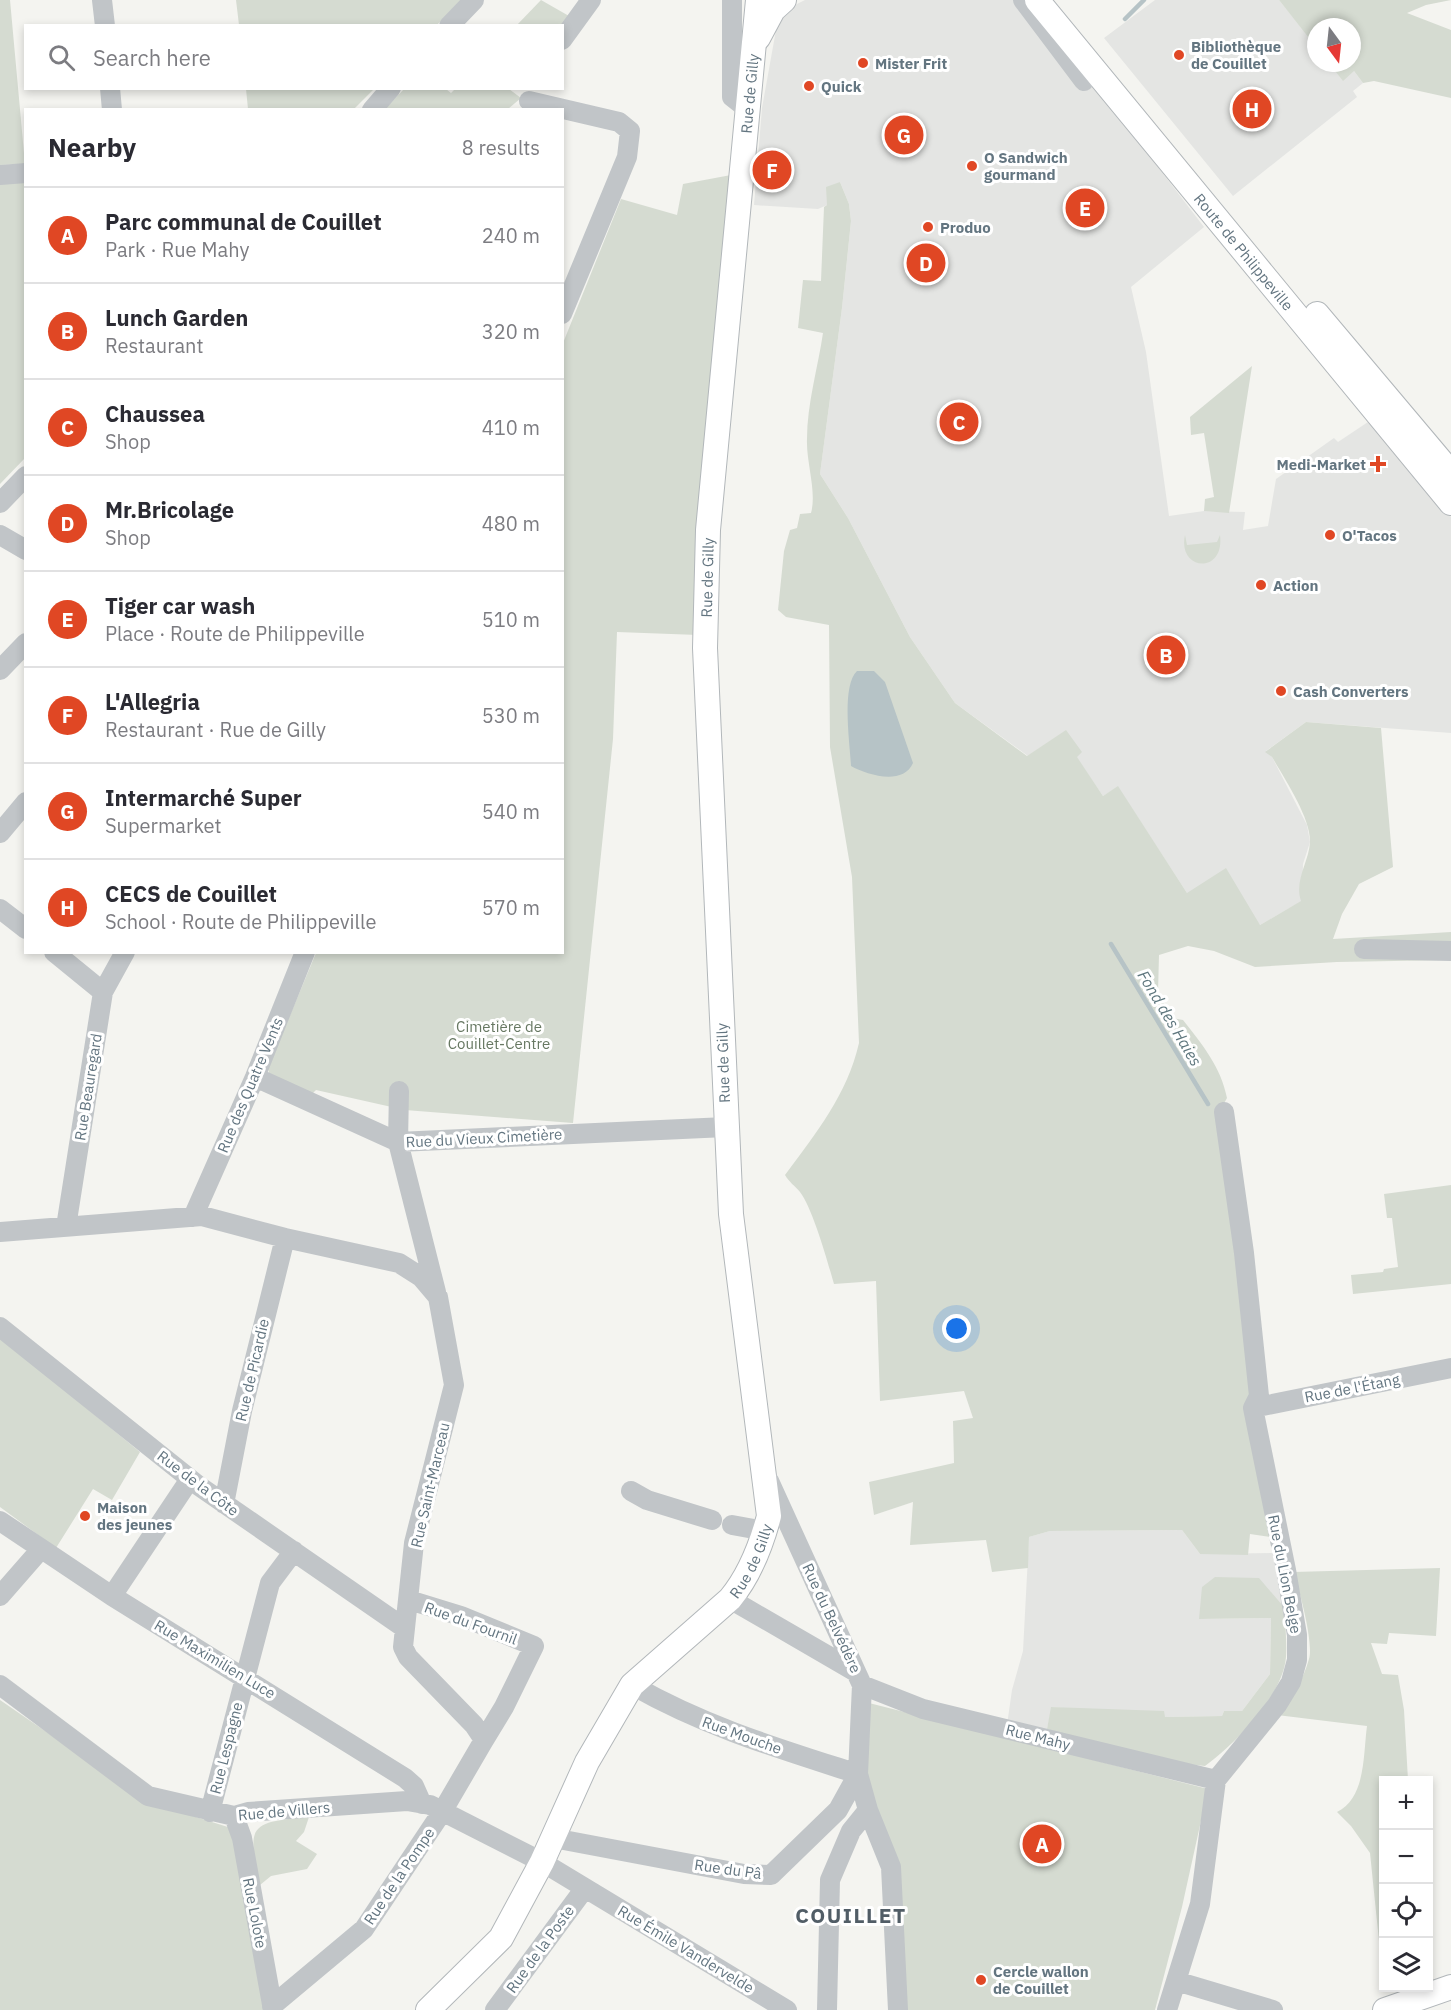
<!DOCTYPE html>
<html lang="en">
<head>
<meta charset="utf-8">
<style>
	:root { --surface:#fff; --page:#f7f7f7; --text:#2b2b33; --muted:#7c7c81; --line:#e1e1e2; --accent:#e04724 }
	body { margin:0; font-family:"IBM Plex Sans",sans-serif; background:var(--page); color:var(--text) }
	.controls { position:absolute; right:18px; bottom:18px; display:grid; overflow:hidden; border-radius:0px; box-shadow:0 3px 9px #0003 }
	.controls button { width:54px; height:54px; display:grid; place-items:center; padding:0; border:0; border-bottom:2px solid var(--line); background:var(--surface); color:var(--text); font:30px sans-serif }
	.compass { position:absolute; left:1307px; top:18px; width:54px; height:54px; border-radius:50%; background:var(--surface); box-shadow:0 3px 9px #0003; rotate:165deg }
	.you { position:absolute; left:957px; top:1329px; width:21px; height:21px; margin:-15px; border:4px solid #fff; border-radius:50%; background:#1a73e8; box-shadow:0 0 0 9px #1a73e833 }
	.badge { display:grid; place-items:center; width:39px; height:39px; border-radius:50%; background:var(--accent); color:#fff; font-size:20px; font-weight:700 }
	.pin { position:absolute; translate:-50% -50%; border:3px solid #fff; box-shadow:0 2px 6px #0006 }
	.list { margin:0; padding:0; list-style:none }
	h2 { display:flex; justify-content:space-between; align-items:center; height:78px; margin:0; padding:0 24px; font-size:26px }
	h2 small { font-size:20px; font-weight:400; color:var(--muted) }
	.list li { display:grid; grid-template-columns:39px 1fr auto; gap:18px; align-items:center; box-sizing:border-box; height:96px; padding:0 24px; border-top:2px solid var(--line) }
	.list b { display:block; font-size:22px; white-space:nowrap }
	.list p { margin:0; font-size:20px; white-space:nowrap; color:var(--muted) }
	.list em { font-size:20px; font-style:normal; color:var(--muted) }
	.icon { flex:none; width:33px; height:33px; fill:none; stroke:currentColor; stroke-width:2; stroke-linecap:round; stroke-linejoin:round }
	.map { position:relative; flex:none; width:1451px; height:2010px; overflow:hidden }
	.search { position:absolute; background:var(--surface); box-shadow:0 3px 9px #0003; left:24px; top:24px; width:540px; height:66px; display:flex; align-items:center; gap:15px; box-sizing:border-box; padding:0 21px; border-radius:0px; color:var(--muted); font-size:22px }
	.panel { position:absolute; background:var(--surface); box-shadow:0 3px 9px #0003; left:24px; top:108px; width:540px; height:846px; border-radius:0px }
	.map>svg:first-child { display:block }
</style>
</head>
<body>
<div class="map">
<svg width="1451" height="2010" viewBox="0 0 1451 2010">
	<rect width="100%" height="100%" fill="#f4f4f0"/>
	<path fill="#e4e5e3" d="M 805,0 L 1019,0 L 1121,119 L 1204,227 L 1131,287 L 1146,352 L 1169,516 L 1204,511 L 1245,512 L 1243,530 L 1268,526 L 1276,479 L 1334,438 L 1338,442 L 1374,418 L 1451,517 L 1451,733 L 1306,722 L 1266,751 L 1272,757 L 1307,825 L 1310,842 L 1303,864 L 1302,901 L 1260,925 L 1187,893 L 1118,787 L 1103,796 L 1076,757 L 1066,731 L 1028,756 L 955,703 L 910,637 L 848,518 L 820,474 L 842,308 L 851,221 L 849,204 L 840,182 L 828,196 L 827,205 L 818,209 L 754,205 L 762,108 L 776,30 L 787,9 Z
		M 1155,0 L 1279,0 L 1316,46 L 1316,63 L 1330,63 L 1354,71 L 1363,83 L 1353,91 L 1357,97 L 1233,196 L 1104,38 Z
		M 1182,1530 L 1200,1554 L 1272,1553 L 1283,1606 L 1199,1619 L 1271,1618 L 1270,1674 L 1242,1711 L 1224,1711 L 1222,1716 L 1165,1717 L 1052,1707 L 1047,1729 L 1007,1725 L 1012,1690 L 1023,1651 L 1029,1537 L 1050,1531 Z"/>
	<path fill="#d5dbd1" d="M 0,0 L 10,0 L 25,164 L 0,165 Z
		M 236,0 L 461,0 L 436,26 L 239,25 Z
		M 541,0 L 569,16 L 562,26 L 516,26 Z
		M 1279,0 L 1451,0 L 1426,5 L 1407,13 L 1451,30 L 1451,98 L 1374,81 L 1363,83 L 1354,71 L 1343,81 L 1329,63 L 1352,63 L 1352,27 L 1316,27 L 1316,47 Z
		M 246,89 L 246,88 L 374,89 L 353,110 L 248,109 Z
		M 404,89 L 446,89 L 451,93 L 455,89 L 509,89 L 521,98 L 508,109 L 384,110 Z
		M 731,175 L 698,635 L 617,632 L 613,739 L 573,1123 L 405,1110 L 316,1090 L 312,1094 L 269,1073 L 268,1068 L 316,953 L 562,952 L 563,343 L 621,199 L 677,215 L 683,184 Z
		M 25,182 L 25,458 L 0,484 L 0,184 Z
		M 840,182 L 849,204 L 851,221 L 842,308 L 820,474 L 848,518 L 910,637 L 955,703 L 1027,756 L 1066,730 L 1082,752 L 1077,757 L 1103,796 L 1118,786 L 1187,893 L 1226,868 L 1260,925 L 1301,901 C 1294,880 1309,862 1310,842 C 1311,818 1284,778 1272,757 L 1265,752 L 1306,722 L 1381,728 L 1393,867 L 1359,884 L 1342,914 L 1333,939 L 1451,932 L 1451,960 L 1337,962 L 1255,967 L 1214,951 L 1188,946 L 1159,955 L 1158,993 L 1172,1018 L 1183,1020 C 1202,1044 1221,1067 1227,1098 L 1218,1114 L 1278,1538 L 1250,1534 L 1248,1555 L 1200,1554 L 1182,1530 L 1050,1531 L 1029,1537 L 1028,1568 L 992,1572 L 986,1540 L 910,1545 L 913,1502 L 874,1515 L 869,1482 L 954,1463 L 953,1421 L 973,1418 L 964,1391 L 880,1401 L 876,1281 L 834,1284 C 828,1263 813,1209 800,1192 C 795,1186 789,1182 785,1175 C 816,1133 847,1095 859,1043 L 852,877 L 830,747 L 829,625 L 786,617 L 778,610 L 784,551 L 790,530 L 797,528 L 800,514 L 811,513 C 817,492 806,462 807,439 C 807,404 818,367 823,333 L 798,328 L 803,280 L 821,281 L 824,207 L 827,205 L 826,187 Z
		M 1252,366 L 1229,513 L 1204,511 L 1205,499 L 1214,497 L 1204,433 L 1191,435 L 1190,417 Z
		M 1185,535 L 1187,545 L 1217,542 L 1220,535 C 1225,575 1177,571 1185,535 Z
		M 1451,1185 L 1451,1284 L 1353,1294 L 1351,1275 L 1383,1272 L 1384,1269 L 1398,1267 L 1392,1218 L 1387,1218 L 1384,1194 Z
		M 0,1337 L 140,1452 L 112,1500 L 93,1489 L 56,1548 L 0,1507 Z
		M 1440,1568 L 1436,1636 L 1389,1633 L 1387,1644 L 1371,1643 L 1382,1674 L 1398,1675 L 1404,1710 L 1408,1780 L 1384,1780 L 1383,1940 L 1379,1941 L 1370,1853 L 1351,1826 L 1337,1812 C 1366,1798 1363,1755 1367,1726 L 1277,1715 C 1291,1698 1303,1681 1309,1659 C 1314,1644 1299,1587 1293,1572 Z
		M 1215,1577 L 1259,1578 L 1283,1606 L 1285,1611 C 1285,1626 1287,1642 1286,1657 C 1283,1696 1235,1744 1205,1766 L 1151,1760 L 1047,1729 L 1051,1707 L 1164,1711 L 1165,1717 L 1222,1716 L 1224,1711 L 1242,1711 L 1270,1674 L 1271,1618 L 1199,1619 L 1202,1587 Z
		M 0,1700 L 77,1753 L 177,1811 L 231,1828 L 264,2010 L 0,2010 Z
		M 869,1703 L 1208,1789 L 1182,1907 L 1155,2010 L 906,2010 L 867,1781 Z
		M 309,1817 L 304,1832 L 296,1841 L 317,1854 L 307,1869 L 271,1876 L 260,1885 C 248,1827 246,1822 309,1817 Z"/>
	<path fill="#b6c3c6" d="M 857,671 L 874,671 L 885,682 L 913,763 C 903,786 867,775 851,766 C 850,744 841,686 857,671 Z"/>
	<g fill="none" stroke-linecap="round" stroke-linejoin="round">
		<path stroke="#b6c3c6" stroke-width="4.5" d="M 1125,19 L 1144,0
			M 1111,944 L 1208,1104"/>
		<defs>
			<g id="major">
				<path id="s1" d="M 1037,0 L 1451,503"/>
				<path d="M 758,38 L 773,10 L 784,0"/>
				<path d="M 1317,314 L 1451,473"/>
				<path id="s2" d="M 428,2010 L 501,1938 L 542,1862 L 587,1762 L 632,1685 L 730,1599 C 750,1575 761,1546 769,1516 L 731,1214 L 705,648 L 708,530 L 758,0"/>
				<path d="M 1385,2010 L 1451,1987"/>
			</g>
		</defs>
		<use href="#major" stroke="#b2b7ba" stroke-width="26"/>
		<path stroke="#c1c5c8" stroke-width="20" d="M 102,0 L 105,26
			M 732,0 L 732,97 L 746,108
			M 1023,0 L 1084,81
			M 449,26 L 474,0
			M 562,40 L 591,0
			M 110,88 L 112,110
			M 529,101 L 619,122 L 630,131 L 627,157 L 562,314
			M 372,110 L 391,88
			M 0,175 L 26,173
			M 0,503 L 26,476
			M 0,535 L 26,550
			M 0,670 L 26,643
			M 0,833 L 26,802
			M 0,909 L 26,929
			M 1364,949 L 1451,951
			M 54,952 L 103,992
			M 255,1077 L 398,1142 L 726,1127
			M 399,1091 L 398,1142 L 436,1292
			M 193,1217 L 255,1077 L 305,952
			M 66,1227 L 103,992 L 125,952
			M 0,1232 L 202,1216 L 285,1238 L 399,1263 L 421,1277 L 438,1297 L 454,1385 L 414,1543 L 403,1647 L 408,1657 L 474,1725 L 484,1740 L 442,1812 L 364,1929 L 272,2006
			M 0,1327 L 199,1486 L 403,1627
			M 1253,1408 L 1451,1368
			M 769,1481 L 862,1685 L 858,1774 L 868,1810 L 891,1867 L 898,2010
			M 631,1491 L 647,1500 L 712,1520
			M 224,1504 L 242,1411 L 285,1238
			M 0,1521 L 112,1596 L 405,1778 L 414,1786 L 422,1804
			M 732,1525 L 765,1531
			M 0,1596 L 41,1549
			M 112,1596 L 190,1479
			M 730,1599 L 856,1672
			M 409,1600 L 461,1616 L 534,1646 L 504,1707 L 484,1740
			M 0,1685 L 148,1796 L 234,1816 L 248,1812 L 407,1801 L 430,1805 L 542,1862 L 787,2010
			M 632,1685 C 706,1727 777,1748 858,1774
			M 862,1685 L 923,1709 L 1216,1780
			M 210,1812 L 270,1583 L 294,1551
			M 234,1816 L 242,1838 L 273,2010
			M 553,1838 L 744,1874 L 771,1875 L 838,1810 L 858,1774
			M 1176,1981 L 1273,2010
			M 495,2010 L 585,1888
			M 827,2010 L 830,1880 L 851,1831 L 868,1810
			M 1167,2010 L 1200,1904 L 1216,1780 L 1277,1705 L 1291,1682 L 1297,1660 L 1297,1635 L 1286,1570 L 1253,1408 L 1259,1396 L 1244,1253 L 1224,1112"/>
		<use href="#major" stroke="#fff" stroke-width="24"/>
	</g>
	<g fill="#e04724" stroke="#fff" stroke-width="2">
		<circle cx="1179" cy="55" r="6"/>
		<circle cx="863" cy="63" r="6"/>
		<circle cx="809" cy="86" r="6"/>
		<circle cx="972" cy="166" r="6"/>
		<circle cx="928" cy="227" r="6"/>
		<path d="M1375 455h6v6h6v6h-6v6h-6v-6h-6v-6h6z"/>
		<circle cx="1330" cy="535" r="6"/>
		<circle cx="1261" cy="585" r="6"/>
		<circle cx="1281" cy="691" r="6"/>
		<circle cx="85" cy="1516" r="6"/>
		<circle cx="981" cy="1980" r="6"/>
	</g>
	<g text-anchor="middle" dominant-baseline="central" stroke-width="6" stroke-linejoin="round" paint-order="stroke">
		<g font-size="15" font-weight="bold" fill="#637580" stroke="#fff" text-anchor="start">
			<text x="1191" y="46">Bibliothèque<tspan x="1191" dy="17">de Couillet</tspan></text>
			<text x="875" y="63">Mister Frit</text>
			<text x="821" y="86">Quick</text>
			<text x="984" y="157">O Sandwich<tspan x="984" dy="17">gourmand</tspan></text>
			<text x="940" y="227">Produo</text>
			<text x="1366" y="464" text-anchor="end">Medi-Market</text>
			<text x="1342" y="535">O'Tacos</text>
			<text x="1273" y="585">Action</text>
			<text x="1293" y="691">Cash Converters</text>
			<text x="97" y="1507">Maison<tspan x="97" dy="17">des jeunes</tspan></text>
			<text x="993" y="1971">Cercle wallon<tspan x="993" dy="17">de Couillet</tspan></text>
		</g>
		<g font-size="15" fill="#637580" stroke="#fff">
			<text stroke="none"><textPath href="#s2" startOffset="2038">Rue de Gilly</textPath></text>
			<text stroke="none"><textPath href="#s1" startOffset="326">Route de Philippeville</textPath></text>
			<text stroke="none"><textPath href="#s2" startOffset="1552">Rue de Gilly</textPath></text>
			<text transform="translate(723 1063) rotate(-92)">Rue de Gilly</text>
			<text transform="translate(250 1085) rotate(-67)">Rue des Quatre Vents</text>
			<text transform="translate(88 1087) rotate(-81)">Rue Beauregard</text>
			<text transform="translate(484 1138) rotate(-3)">Rue du Vieux Cimetière</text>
			<text transform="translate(252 1370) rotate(-77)">Rue de Picardie</text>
			<text transform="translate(1352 1388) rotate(-11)">Rue de l'Étang</text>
			<text transform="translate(198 1483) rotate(37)">Rue de la Côte</text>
			<text transform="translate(430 1485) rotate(-77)">Rue Saint-Marceau</text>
			<text stroke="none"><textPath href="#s2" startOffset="562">Rue de Gilly</textPath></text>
			<text transform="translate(1285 1574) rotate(79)">Rue du Lion Belge</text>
			<text transform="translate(832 1618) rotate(65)">Rue du Belvédère</text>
			<text transform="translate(471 1623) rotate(20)">Rue du Fournil</text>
			<text transform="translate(215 1659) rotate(31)">Rue Maximilien Luce</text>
			<text transform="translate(742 1735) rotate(20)">Rue Mouche</text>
			<text transform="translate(1038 1737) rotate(14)">Rue Mahy</text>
			<text transform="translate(226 1748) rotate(-76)">Rue Lespagne</text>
			<text transform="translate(284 1811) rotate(-5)">Rue de Villers</text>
			<text transform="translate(728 1869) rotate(8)">Rue du Pâ</text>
			<text transform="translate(399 1876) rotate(-56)">Rue de la Pompe</text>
			<text transform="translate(255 1913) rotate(79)">Rue Lolote</text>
			<text transform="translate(540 1949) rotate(-54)">Rue de la Poste</text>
			<text transform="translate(686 1949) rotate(31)">Rue Émile Vandervelde</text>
		</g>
		<g font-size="15" fill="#677862" stroke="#fff">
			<text x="499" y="1026">Cimetière de<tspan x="499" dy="17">Couillet-Centre</tspan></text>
		</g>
		<g font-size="16" font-style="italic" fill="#5f777e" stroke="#fff">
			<text transform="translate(1170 1018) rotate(59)">Fond des Haies</text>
		</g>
		<g font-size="21" font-weight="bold" letter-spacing="1.5" fill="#515d66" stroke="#fff">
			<text x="851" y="1915">COUILLET</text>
		</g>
	</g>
</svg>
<div class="controls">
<button>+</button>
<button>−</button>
<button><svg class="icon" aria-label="locate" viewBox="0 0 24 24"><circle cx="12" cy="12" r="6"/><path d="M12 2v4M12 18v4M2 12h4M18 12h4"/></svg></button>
<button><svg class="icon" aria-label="layers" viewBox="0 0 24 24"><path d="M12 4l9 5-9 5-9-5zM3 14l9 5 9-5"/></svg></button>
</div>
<svg class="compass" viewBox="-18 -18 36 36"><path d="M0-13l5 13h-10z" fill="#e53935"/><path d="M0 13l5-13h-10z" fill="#7c7c81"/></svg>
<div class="you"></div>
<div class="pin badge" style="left:1042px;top:1844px">A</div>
<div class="pin badge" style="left:1166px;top:655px">B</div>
<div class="pin badge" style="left:959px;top:422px">C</div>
<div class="pin badge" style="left:926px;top:263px">D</div>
<div class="pin badge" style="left:1085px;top:208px">E</div>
<div class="pin badge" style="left:772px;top:170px">F</div>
<div class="pin badge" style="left:904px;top:135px">G</div>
<div class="pin badge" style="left:1252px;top:109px">H</div>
<div class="search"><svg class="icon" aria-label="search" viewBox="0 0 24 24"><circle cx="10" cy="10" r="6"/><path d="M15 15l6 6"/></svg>Search here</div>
<section class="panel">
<h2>Nearby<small>8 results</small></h2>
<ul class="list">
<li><span class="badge">A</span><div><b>Parc communal de Couillet</b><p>Park · Rue Mahy</p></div><em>240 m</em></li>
<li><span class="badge">B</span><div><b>Lunch Garden</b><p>Restaurant</p></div><em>320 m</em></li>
<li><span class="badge">C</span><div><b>Chaussea</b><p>Shop</p></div><em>410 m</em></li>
<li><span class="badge">D</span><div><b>Mr.Bricolage</b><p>Shop</p></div><em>480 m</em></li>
<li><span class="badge">E</span><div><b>Tiger car wash</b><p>Place · Route de Philippeville</p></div><em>510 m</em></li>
<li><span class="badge">F</span><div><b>L'Allegria</b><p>Restaurant · Rue de Gilly</p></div><em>530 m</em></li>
<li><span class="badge">G</span><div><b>Intermarché Super</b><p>Supermarket</p></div><em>540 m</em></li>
<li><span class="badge">H</span><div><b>CECS de Couillet</b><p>School · Route de Philippeville</p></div><em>570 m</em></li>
</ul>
</section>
</div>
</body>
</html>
